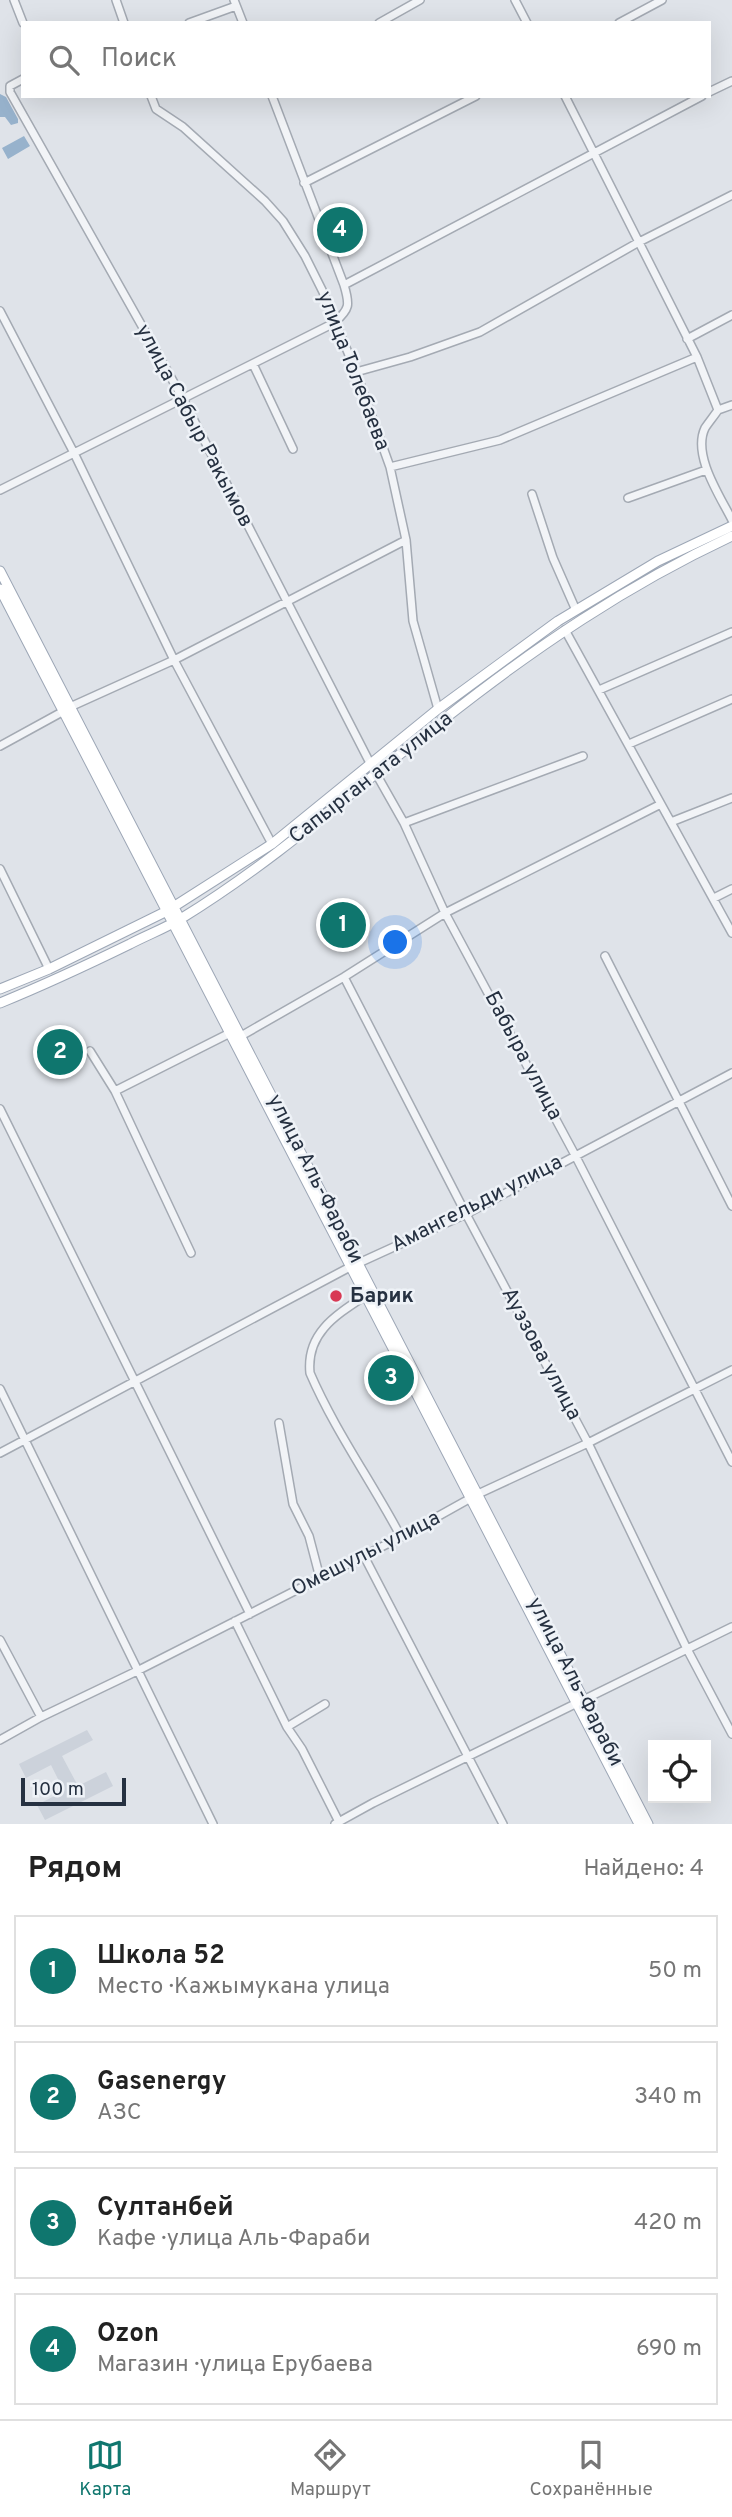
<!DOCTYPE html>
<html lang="ru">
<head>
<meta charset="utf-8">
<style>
	:root { --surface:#fff; --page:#f6f6f6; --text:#222; --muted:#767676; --line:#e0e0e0; --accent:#0f766e }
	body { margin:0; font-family:Overpass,sans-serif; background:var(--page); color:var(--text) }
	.controls { position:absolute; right:21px; bottom:21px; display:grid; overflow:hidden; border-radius:0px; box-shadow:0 7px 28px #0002 }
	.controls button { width:63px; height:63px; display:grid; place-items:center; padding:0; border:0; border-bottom:2px solid var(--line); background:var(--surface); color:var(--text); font:35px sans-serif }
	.scale { position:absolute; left:21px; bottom:18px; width:105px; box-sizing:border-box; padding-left:7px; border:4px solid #263141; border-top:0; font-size:19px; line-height:24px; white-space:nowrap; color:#263141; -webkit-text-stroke:5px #eef2f7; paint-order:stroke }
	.you { position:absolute; left:396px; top:943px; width:24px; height:24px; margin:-18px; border:5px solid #fff; border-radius:50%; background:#1a73e8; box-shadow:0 0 0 10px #1a73e833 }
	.badge { display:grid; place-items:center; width:46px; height:46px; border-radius:50%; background:var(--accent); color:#fff; font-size:23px; font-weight:700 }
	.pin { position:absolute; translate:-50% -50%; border:4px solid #fff; box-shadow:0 2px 7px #0006 }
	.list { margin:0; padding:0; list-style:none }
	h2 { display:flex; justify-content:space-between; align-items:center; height:91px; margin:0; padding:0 28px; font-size:30px }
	h2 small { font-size:23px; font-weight:400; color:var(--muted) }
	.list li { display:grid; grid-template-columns:46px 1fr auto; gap:21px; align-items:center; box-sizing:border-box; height:112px; margin:0 14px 14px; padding:0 14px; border:2px solid var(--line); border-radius:0px }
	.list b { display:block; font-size:26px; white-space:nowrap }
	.list p { margin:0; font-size:23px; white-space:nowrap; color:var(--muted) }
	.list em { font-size:23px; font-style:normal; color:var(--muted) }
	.icon { flex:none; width:38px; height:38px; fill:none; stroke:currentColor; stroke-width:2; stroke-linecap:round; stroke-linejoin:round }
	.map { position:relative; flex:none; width:732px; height:1824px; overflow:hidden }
	.search { position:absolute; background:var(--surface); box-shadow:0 7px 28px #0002; left:21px; right:21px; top:21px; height:77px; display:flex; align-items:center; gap:18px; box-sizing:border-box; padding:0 24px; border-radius:0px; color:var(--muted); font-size:26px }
	.sheet { height:595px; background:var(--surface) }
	nav { display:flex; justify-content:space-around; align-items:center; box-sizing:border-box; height:98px; border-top:2px solid var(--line); background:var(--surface); font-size:19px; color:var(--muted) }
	nav a { display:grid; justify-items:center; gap:4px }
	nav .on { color:var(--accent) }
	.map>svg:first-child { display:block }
</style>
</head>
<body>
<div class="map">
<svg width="732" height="1824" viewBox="0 0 732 1824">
	<rect width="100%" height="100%" fill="#dfe3e9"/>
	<path fill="#ccd2db" d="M 87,1730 L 93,1740 L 62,1756 L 78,1786 L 106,1772 L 113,1786 L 45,1820 L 37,1805 L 64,1791 L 51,1765 L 26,1778 L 19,1764 Z"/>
	<path fill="#97b2cc" d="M 0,94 L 6,97 L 18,119 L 18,123 L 11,125 L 5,117 L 0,117 Z
		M 24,136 L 30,146 L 8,159 L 2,148 Z"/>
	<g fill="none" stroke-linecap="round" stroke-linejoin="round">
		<defs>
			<path id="minor" d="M 14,0 L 23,23
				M 116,0 L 124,23
				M 234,0 L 243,23
				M 515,0 L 527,23
				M 189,23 L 236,6
				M 379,23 L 420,0
				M 619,23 L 662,0
				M 23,79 L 10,86 L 10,92 L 182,397 L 370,763 L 404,823 L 445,913 L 575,1155 L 732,1462
				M 709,92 L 732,81
				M 151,96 L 156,109 L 183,127 L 265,201 L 283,221 L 305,256 L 323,292 L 356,372 L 390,467 L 406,540 L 413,621 L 438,709
				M 565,96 L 697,357 L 718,410 C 714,416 709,422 705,428 C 692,455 720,496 732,520
				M 304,183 L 476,96
				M 344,285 L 702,96
				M 0,311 L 74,453 L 174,660 L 272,844
				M 687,339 L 732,315
				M 253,364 L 293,449
				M 356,372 L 410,357 L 480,332 L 639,242 L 732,195
				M 718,410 L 732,405
				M 390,467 L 500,440 L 697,357
				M 0,490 L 334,323 C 350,309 350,305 344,285 L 272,96
				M 532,494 L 553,558 L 575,608
				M 628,498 L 706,470
				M 565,630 L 732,933
				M 599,690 L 732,632
				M 70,707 L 174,660 L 406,540
				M 629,744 L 732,699
				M 0,746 L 62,712
				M 671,822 L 732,798
				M 404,823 L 583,756
				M 0,869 L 49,969
				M 714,898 L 732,889
				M 605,956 L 732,1206
				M 344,977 L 466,1214 L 588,1443 L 687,1649 L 732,1734
				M 241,1036 L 344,977 L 445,913 L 659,805
				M 90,1051 L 115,1091
				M 0,1109 L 250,1614
				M 191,1253 L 115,1091 L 234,1031
				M 365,1296 C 336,1315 306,1333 310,1373 C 335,1431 372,1482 401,1537
				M 0,1389 L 213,1824
				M 279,1423 L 293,1504 L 309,1536 L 320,1578
				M 0,1453 L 350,1267 L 466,1214 L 732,1073
				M 364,1556 L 503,1824
				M 235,1621 L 287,1727 L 302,1749 L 339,1822
				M 0,1640 L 41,1717
				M 287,1727 L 325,1704
				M 0,1740 L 41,1717 L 137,1671 L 401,1537 L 478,1494 L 588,1443 L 732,1370
				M 335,1824 L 373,1803 L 732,1627"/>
			<path id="major" d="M 0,571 L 648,1824
				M 0,589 L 639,1824
				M 0,989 L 49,969 L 167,911 L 272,844 L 438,709 L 558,621 L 658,561 L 732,526
				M 0,1003 C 44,985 87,965 130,944 C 147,935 166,928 182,918 C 275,861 357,787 443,720 C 534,648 627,585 732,536"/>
		</defs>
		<use href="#minor" stroke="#a4aab3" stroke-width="10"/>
		<use href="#major" stroke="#9da7b6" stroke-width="11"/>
		<use href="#minor" stroke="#f2f4f7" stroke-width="7"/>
		<use href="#major" stroke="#fff" stroke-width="9"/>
	</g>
	<circle fill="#d83954" stroke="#eef2f7" stroke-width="2.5" cx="336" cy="1296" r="7"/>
	<g text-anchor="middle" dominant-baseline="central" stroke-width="5" stroke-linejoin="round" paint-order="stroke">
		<g font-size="21" fill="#263141" stroke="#eef2f7">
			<text transform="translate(353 371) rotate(69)">улица Толебаева</text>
			<text transform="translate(194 426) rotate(62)">улица Сабыр Ракымов</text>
			<text transform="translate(371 778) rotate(-38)">Сапырган ата улица</text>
			<text transform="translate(523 1056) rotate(62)">Бабыра улица</text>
			<text transform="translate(315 1179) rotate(63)">улица Аль-Фараби</text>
			<text transform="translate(477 1204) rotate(-27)">Амангельди улица</text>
			<text transform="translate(541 1354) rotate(62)">Ауэзова улица</text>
			<text transform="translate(366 1554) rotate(-27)">Омешулы улица</text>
			<text transform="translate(575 1682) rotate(63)">улица Аль-Фараби</text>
		</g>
		<g font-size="21" font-weight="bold" fill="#263141" stroke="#eef2f7" text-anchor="start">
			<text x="350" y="1296">Барик</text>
		</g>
	</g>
</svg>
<div class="controls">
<button><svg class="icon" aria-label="locate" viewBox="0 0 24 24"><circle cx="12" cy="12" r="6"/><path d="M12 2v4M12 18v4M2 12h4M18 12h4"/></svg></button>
</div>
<div class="scale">100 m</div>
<div class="you"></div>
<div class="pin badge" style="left:343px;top:925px">1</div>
<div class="pin badge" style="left:60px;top:1052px">2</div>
<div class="pin badge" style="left:391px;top:1378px">3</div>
<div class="pin badge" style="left:340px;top:230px">4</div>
<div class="search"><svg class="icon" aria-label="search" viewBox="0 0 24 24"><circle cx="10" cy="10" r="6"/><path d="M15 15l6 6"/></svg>Поиск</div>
</div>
<section class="sheet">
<h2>Рядом<small>Найдено: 4</small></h2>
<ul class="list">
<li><span class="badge">1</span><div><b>Школа 52</b><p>Место · Кажымукана улица</p></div><em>50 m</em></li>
<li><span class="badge">2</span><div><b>Gasenergy</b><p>АЗС</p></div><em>340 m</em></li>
<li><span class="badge">3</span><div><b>Султанбей</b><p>Кафе · улица Аль-Фараби</p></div><em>420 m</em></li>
<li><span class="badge">4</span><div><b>Ozon</b><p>Магазин · улица Ерубаева</p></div><em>690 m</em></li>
</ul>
</section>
<nav>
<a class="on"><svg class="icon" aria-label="map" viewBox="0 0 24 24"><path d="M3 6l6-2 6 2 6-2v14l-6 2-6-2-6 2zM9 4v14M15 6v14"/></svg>Карта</a>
<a><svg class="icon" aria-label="directions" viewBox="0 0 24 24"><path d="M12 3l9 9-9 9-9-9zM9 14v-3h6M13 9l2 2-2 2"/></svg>Маршрут</a>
<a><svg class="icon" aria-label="saved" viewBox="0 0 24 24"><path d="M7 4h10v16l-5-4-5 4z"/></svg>Сохранённые</a>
</nav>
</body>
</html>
